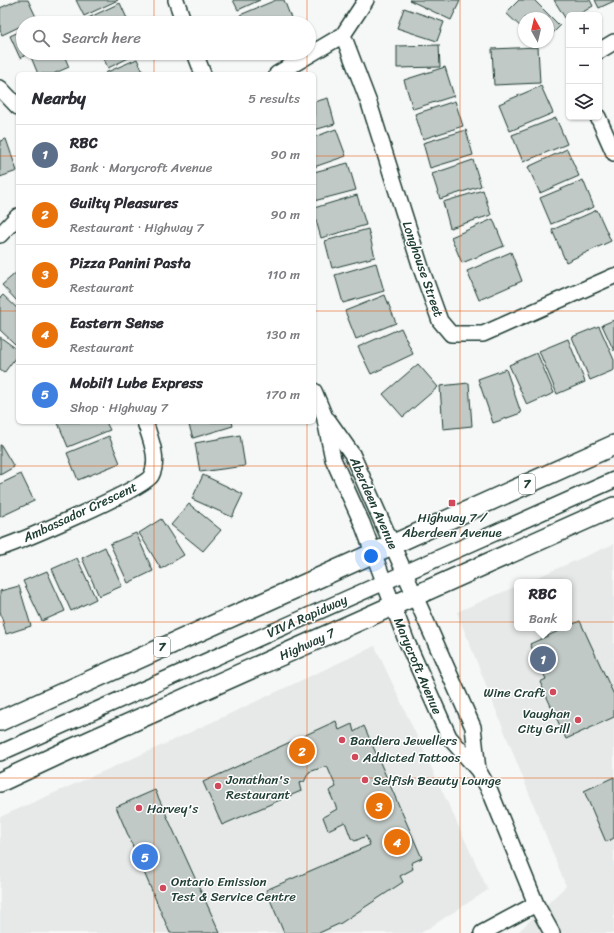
<!DOCTYPE html>
<html lang="en">
<head>
<meta charset="utf-8">
<style>
	:root { --surface:#fff; --page:#f2f2f3; --text:#2b2b33; --muted:#7c7c81; --line:#e1e1e2; --accent:#d1495b }
	body { margin:0; font-family:Sriracha,sans-serif; background:var(--page); color:var(--text) }
	.controls { position:absolute; right:12px; top:12px; display:grid; overflow:hidden; border-radius:6px; box-shadow:0 1px 3px #0004 }
	.controls button { width:36px; height:36px; display:grid; place-items:center; padding:0; border:0; border-bottom:1px solid var(--line); background:var(--surface); color:var(--text); font:20px sans-serif }
	.compass { position:absolute; left:518px; top:12px; width:36px; height:36px; border-radius:50%; background:var(--surface); box-shadow:0 1px 3px #0004; rotate:352deg }
	.you { position:absolute; left:371px; top:556px; width:14px; height:14px; margin:-10px; border:3px solid #fff; border-radius:50%; background:#1a73e8; box-shadow:0 0 0 6px #1a73e833 }
	.badge { display:grid; place-items:center; width:26px; height:26px; border-radius:50%; background:var(--accent); color:#fff; font-size:13px; font-weight:700 }
	.pin { position:absolute; translate:-50% -50%; border:2px solid #fff; box-shadow:0 1px 4px #0006 }
	.popup { position:absolute; left:514px; top:579px; width:58px; height:52px; box-sizing:border-box; display:grid; place-content:center; border-radius:6px; background:var(--surface); filter:drop-shadow(0 1px 3px #0005); font-size:13px; white-space:nowrap; color:var(--muted) }
	.popup b { font-size:15px; color:var(--text) }
	.popup::after { content:''; position:absolute; left:50%; top:100%; margin-left:-8px; border:8px solid transparent; border-top-color:var(--surface) }
	.list { margin:0; padding:0; list-style:none }
	h2 { display:flex; justify-content:space-between; align-items:center; height:52px; margin:0; padding:0 16px; font-size:17px }
	h2 small { font-size:13px; font-weight:400; color:var(--muted) }
	.list li { display:grid; grid-template-columns:26px 1fr auto; gap:12px; align-items:center; box-sizing:border-box; height:60px; padding:0 16px; border-top:1px solid var(--line) }
	.list b { display:block; font-size:15px; white-space:nowrap }
	.list p { margin:0; font-size:13px; white-space:nowrap; color:var(--muted) }
	.list em { font-size:13px; font-style:normal; color:var(--muted) }
	.icon { flex:none; width:22px; height:22px; fill:none; stroke:currentColor; stroke-width:2; stroke-linecap:round; stroke-linejoin:round }
	.map { position:relative; flex:none; width:614px; height:933px; overflow:hidden }
	.search { position:absolute; background:var(--surface); box-shadow:0 1px 3px #0004; left:16px; top:16px; width:300px; height:44px; display:flex; align-items:center; gap:10px; box-sizing:border-box; padding:0 14px; border-radius:22px; color:var(--muted); font-size:15px }
	.panel { position:absolute; background:var(--surface); box-shadow:0 1px 3px #0004; left:16px; top:72px; width:300px; height:352px; border-radius:6px }
	.map>svg:first-child { display:block }
</style>
</head>
<body>
<div class="map">
<svg width="614" height="933" viewBox="0 0 614 933">
	<rect width="100%" height="100%" fill="#f6f7f7"/>
	<filter id="ink" filterUnits="userSpaceOnUse"><feTurbulence type="fractalNoise" baseFrequency=".025" numOctaves="2"/><feDisplacementMap in="SourceGraphic" scale="8" xChannelSelector="R" yChannelSelector="G"/><feConvolveMatrix kernelMatrix="1 2 1 2 8 2 1 2 1" color-interpolation-filters="sRGB"/></filter>
	<g filter="url(#ink)">
		<path fill="#e6e9e8" d="M 614,544 L 614,933 L 517,933 L 566,886 L 457,612 L 517,586 L 517,628 L 569,628 L 569,582 L 526,582 Z
			M 375,646 L 488,890 L 421,933 L 0,933 L 0,817 L 163,745 Z"/>
		<path fill="#c0c9c6" stroke="#1f3d34" d="M 18,0 L 28,0 L 37,19 L 28,23 L 23,23 L 23,25 L 2,35 L 0,30 L 0,8 Z
			M 76,0 L 118,0 L 84,16 Z
			M 233,0 L 260,0 L 238,10 Z
			M 276,0 L 284,0 L 293,23 L 243,23 L 240,15 Z
			M 409,0 L 459,0 L 460,1 L 451,20 Z
			M 519,0 L 534,0 L 560,26 L 548,38 L 548,18 L 524,18 L 524,30 L 506,13 Z
			M 554,0 L 590,0 L 593,6 L 578,15 L 569,15 L 569,20 L 567,21 Z
			M 595,0 L 614,0 L 614,1 L 599,8 Z
			M 120,3 L 129,23 L 88,23 L 86,19 Z
			M 404,8 L 444,22 L 437,41 L 397,28 Z
			M 23,30 L 23,53 L 31,53 L 20,58 L 10,36 Z
			M 439,45 L 440,67 L 397,68 L 397,46 Z
			M 538,47 L 540,83 L 494,85 L 492,49 Z
			M 40,53 L 63,53 L 69,67 L 53,74 L 38,74 L 31,57 Z
			M 101,53 L 139,53 L 108,68 Z
			M 137,59 L 144,74 L 106,74 L 105,73 Z
			M 445,67 L 454,96 L 413,109 L 404,80 Z
			M 541,86 L 553,113 L 510,131 L 499,104 Z
			M 328,98 L 335,124 L 314,130 L 314,102 Z
			M 455,101 L 463,126 L 423,139 L 415,114 Z
			M 556,118 L 567,144 L 523,162 L 512,135 Z
			M 336,129 L 346,156 L 314,167 L 314,137 Z
			M 466,130 L 473,155 L 430,168 L 423,143 Z
			M 6,139 L 17,171 L 0,177 L 0,141 Z
			M 567,149 L 579,176 L 540,193 L 528,167 Z
			M 473,160 L 481,186 L 440,199 L 432,174 Z
			M 348,163 L 356,190 L 314,201 L 314,172 Z
			M 583,180 L 594,207 L 551,224 L 540,198 Z
			M 483,190 L 491,215 L 450,228 L 443,202 Z
			M 357,195 L 366,225 L 321,238 L 314,213 L 314,208 Z
			M 597,210 L 611,241 L 566,262 L 552,230 Z
			M 493,219 L 504,246 L 462,263 L 451,237 Z
			M 368,229 L 375,257 L 332,268 L 325,241 Z
			M 511,252 L 522,281 L 479,300 L 467,271 Z
			M 376,263 L 384,291 L 343,303 L 335,275 Z
			M 18,271 L 18,302 L 2,285 Z
			M 3,295 L 18,309 L 18,342 L 15,344 L 0,330 L 0,298 Z
			M 385,295 L 396,323 L 356,339 L 345,311 Z
			M 614,320 L 614,351 L 602,325 Z
			M 599,326 L 614,360 L 614,370 L 590,380 L 572,337 Z
			M 401,328 L 413,354 L 371,374 L 358,347 Z
			M 0,337 L 18,350 L 18,354 L 4,373 L 0,370 Z
			M 568,339 L 585,382 L 557,394 L 539,351 Z
			M 537,353 L 554,393 L 527,405 L 509,365 Z
			M 418,364 L 438,387 L 403,417 L 383,394 Z
			M 506,369 L 521,413 L 493,423 L 478,379 Z
			M 469,383 L 472,426 L 443,429 L 440,386 Z
			M 60,422 L 106,422 L 110,430 L 68,447 L 58,423 Z
			M 188,422 L 232,422 L 233,426 L 193,438 Z
			M 240,435 L 245,466 L 200,472 L 195,443 Z
			M 109,436 L 120,463 L 78,480 L 67,453 Z
			M 0,445 L 1,445 L 14,467 L 0,475 Z
			M 21,474 L 34,501 L 0,517 L 0,484 Z
			M 203,475 L 243,494 L 232,517 L 192,499 Z
			M 189,504 L 221,530 L 203,551 L 171,525 Z
			M 161,519 L 184,555 L 161,569 L 139,533 Z
			M 136,533 L 153,571 L 128,583 L 110,544 Z
			M 105,547 L 122,586 L 99,596 L 82,558 Z
			M 77,558 L 96,599 L 71,611 L 52,569 Z
			M 47,571 L 65,611 L 42,621 L 23,581 Z
			M 19,586 L 31,626 L 6,634 L 0,611 L 0,591 Z
			M 580,621 L 614,695 L 614,717 L 566,739 L 540,682 L 546,679 L 530,644 L 565,628 L 569,628 L 569,626 Z
			M 336,721 L 339,730 L 352,724 L 354,732 L 364,726 L 422,858 L 411,863 L 413,869 L 400,876 L 403,882 L 341,923 L 319,933 L 284,933 L 266,890 L 370,845 L 366,836 L 355,841 L 351,838 L 345,822 L 328,830 L 323,817 L 337,809 L 329,791 L 336,787 L 327,766 L 309,772 L 304,782 L 299,783 L 301,791 L 222,825 L 203,782 Z
			M 614,777 L 614,838 L 606,842 L 584,791 Z
			M 155,790 L 220,933 L 170,933 L 116,807 Z"/>
		<g fill="none" stroke-linecap="round" stroke-linejoin="round">
			<defs>
				<path id="minor" d="M 176,0 L 184,23
					M 343,35 L 369,103 L 422,271 L 440,321 L 451,334 L 483,334 L 614,276
					M 599,51 L 614,42
					M 195,53 L 203,74
					M 277,74 L 343,35 L 366,0
					M 0,88 L 18,107
					M 598,117 L 614,153
					M 0,235 L 18,216
					M 314,391 L 324,415 L 333,459 L 362,523 L 406,640 L 449,737 L 478,770 L 490,791 L 536,904 L 552,933
					M 328,420 L 352,454 L 473,727 L 478,770
					M 0,548 C 21,541 144,489 151,476 C 160,460 150,438 145,422
					M 0,753 L 614,480
					M 482,933 L 536,904"/>
				<path id="major" d="M 0,721 L 614,445
					M 0,782 L 58,755 L 614,507"/>
			</defs>
			<use href="#minor" stroke="#1f3d34" stroke-width="18"/>
			<use href="#major" stroke="#1f3d34" stroke-width="22"/>
			<use href="#minor" stroke="#fff" stroke-width="15"/>
			<use href="#major" stroke="#fff" stroke-width="19"/>
		</g>
	</g>
	<path fill="none" stroke="#e8590c" stroke-width="1" stroke-opacity="0.55" d="M 154,0 L 154,23M 307,0 L 307,23M 460,0 L 460,933M 154,53 L 154,74M 307,53 L 307,74M 0,156 L 18,156M 314,156 L 614,156M 0,311 L 18,311M 314,311 L 614,311M 154,422 L 154,933M 307,422 L 307,933M 0,466 L 614,466M 0,622 L 614,622M 0,778 L 614,778"/>
	<g fill="#d1495b" stroke="#fff" stroke-width="1.5">
		<rect x="448" y="499" width="8" height="8" rx="2"/>
		<circle cx="553" cy="692" r="4"/>
		<circle cx="578" cy="720" r="4"/>
		<circle cx="342" cy="740" r="4"/>
		<circle cx="355" cy="757" r="4"/>
		<circle cx="365" cy="780" r="4"/>
		<circle cx="218" cy="786" r="4"/>
		<circle cx="139" cy="808" r="4"/>
		<circle cx="163" cy="888" r="4"/>
	</g>
	<g text-anchor="middle" dominant-baseline="central" stroke-width="3" stroke-linejoin="round" paint-order="stroke">
		<g fill="#fff" stroke="#627771" stroke-width="1">
			<rect x="519" y="474" width="16" height="20" rx="3"/>
			<rect x="154" y="637" width="16" height="20" rx="3"/>
		</g>
		<g font-size="12" font-weight="bold" fill="#1f3d34">
			<text x="527" y="484">7</text>
			<text x="162" y="647">7</text>
		</g>
		<g font-size="13" fill="#1f3d34" stroke="#fff">
			<text transform="translate(423 269) rotate(71)">Longhouse Street</text>
			<text transform="translate(374 503) rotate(66)">Aberdeen Avenue</text>
			<text transform="translate(80 512) rotate(-25)">Ambassador Crescent</text>
			<text transform="translate(307 616) rotate(-24)">VIVA Rapidway</text>
			<text transform="translate(307 644) rotate(-24)">Highway 7</text>
			<text transform="translate(418 666) rotate(67)">Marycroft Avenue</text>
		</g>
		<g font-size="13" fill="#1f3d34" stroke="#fff" text-anchor="start">
			<text x="452" y="517" text-anchor="middle">Highway 7 /<tspan x="452" dy="15">Aberdeen Avenue</tspan></text>
			<text x="545" y="692" text-anchor="end">Wine Craft</text>
			<text x="570" y="713" text-anchor="end">Vaughan<tspan x="570" dy="15">City Grill</tspan></text>
			<text x="350" y="740">Bandiera Jewellers</text>
			<text x="363" y="757">Addicted Tattoos</text>
			<text x="226" y="779">Jonathan's<tspan x="226" dy="15">Restaurant</tspan></text>
			<text x="373" y="780">Selfish Beauty Lounge</text>
			<text x="147" y="808">Harvey's</text>
			<text x="171" y="881">Ontario Emission<tspan x="171" dy="15">Test &amp; Service Centre</tspan></text>
		</g>
	</g>
</svg>
<div class="controls">
<button>+</button>
<button>−</button>
<button><svg class="icon" aria-label="layers" viewBox="0 0 24 24"><path d="M12 4l9 5-9 5-9-5zM3 14l9 5 9-5"/></svg></button>
</div>
<svg class="compass" viewBox="-18 -18 36 36"><path d="M0-13l5 13h-10z" fill="#e53935"/><path d="M0 13l5-13h-10z" fill="#7c7c81"/></svg>
<div class="you"></div>
<div class="pin badge" style="left:543px;top:659px;background:#5c6f8a">1</div>
<div class="popup"><b>RBC</b>Bank</div>
<div class="pin badge" style="left:302px;top:751px;background:#e8710a">2</div>
<div class="pin badge" style="left:379px;top:806px;background:#e8710a">3</div>
<div class="pin badge" style="left:397px;top:842px;background:#e8710a">4</div>
<div class="pin badge" style="left:145px;top:857px;background:#3f7fe0">5</div>
<div class="search"><svg class="icon" aria-label="search" viewBox="0 0 24 24"><circle cx="10" cy="10" r="6"/><path d="M15 15l6 6"/></svg>Search here</div>
<section class="panel">
<h2>Nearby<small>5 results</small></h2>
<ul class="list">
<li><span class="badge" style="background:#5c6f8a">1</span><div><b>RBC</b><p>Bank · Marycroft Avenue</p></div><em>90 m</em></li>
<li><span class="badge" style="background:#e8710a">2</span><div><b>Guilty Pleasures</b><p>Restaurant · Highway 7</p></div><em>90 m</em></li>
<li><span class="badge" style="background:#e8710a">3</span><div><b>Pizza Panini Pasta</b><p>Restaurant</p></div><em>110 m</em></li>
<li><span class="badge" style="background:#e8710a">4</span><div><b>Eastern Sense</b><p>Restaurant</p></div><em>130 m</em></li>
<li><span class="badge" style="background:#3f7fe0">5</span><div><b>Mobil1 Lube Express</b><p>Shop · Highway 7</p></div><em>170 m</em></li>
</ul>
</section>
</div>
</body>
</html>
